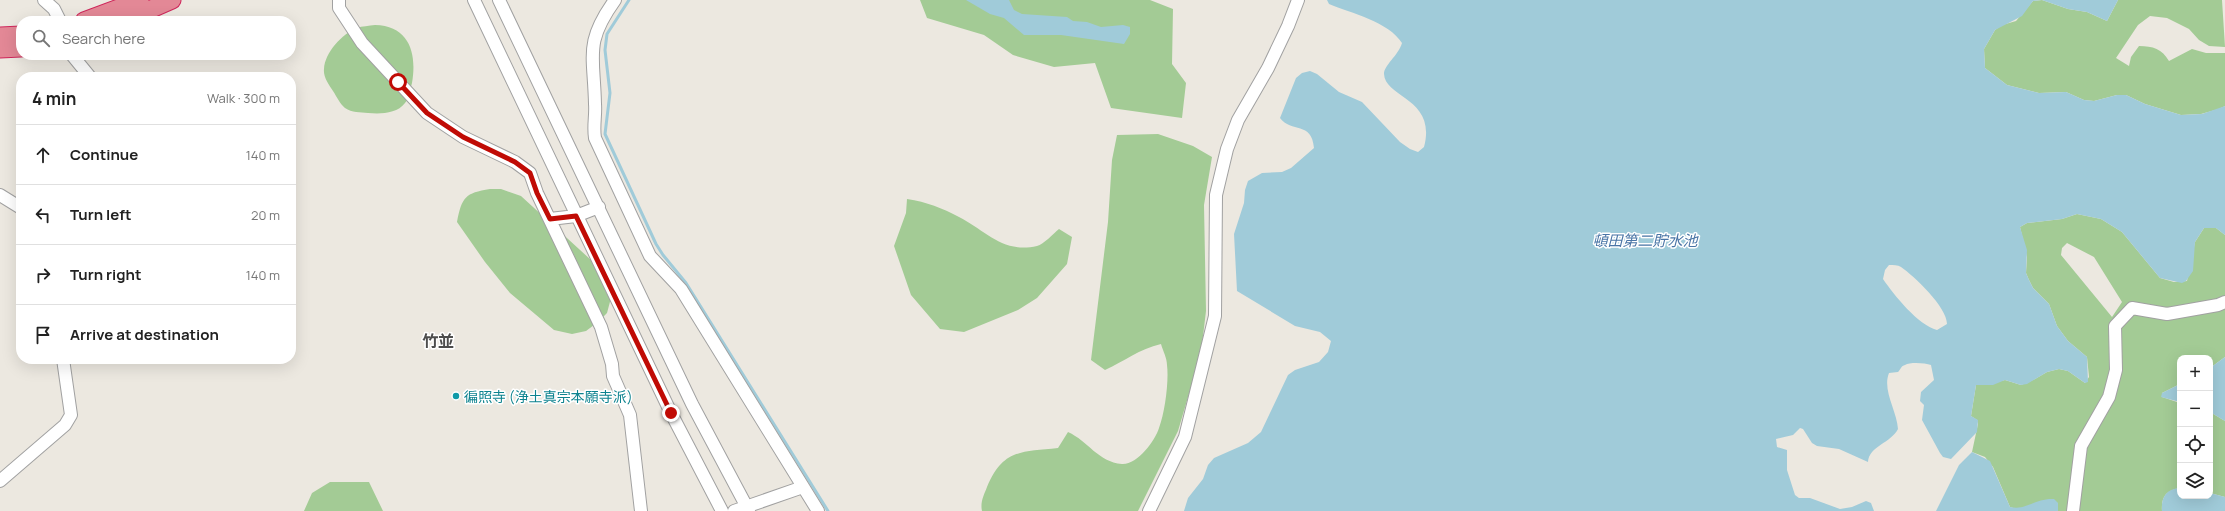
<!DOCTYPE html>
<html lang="en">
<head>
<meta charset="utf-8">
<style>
	:root { --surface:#fff; --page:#f6f6f6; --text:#222; --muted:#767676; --line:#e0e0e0 }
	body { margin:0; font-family:Manrope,"Noto Sans JP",sans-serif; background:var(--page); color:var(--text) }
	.controls { position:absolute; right:12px; bottom:12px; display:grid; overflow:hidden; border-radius:8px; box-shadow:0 4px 16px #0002 }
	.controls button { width:36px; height:36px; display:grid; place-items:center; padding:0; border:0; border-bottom:1px solid var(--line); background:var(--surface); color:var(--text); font:20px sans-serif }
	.stop { position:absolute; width:12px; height:12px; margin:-9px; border:3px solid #c00b05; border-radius:50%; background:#fff }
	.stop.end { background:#c00b05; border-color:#fff; box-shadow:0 1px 4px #0008 }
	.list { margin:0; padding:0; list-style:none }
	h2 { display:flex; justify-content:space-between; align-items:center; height:52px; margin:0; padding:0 16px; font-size:17px }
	h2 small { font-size:13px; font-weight:400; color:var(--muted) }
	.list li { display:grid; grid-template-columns:26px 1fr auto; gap:12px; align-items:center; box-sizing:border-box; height:60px; padding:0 16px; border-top:1px solid var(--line) }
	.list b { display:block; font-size:15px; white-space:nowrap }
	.list em { font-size:13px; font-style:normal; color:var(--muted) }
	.icon { flex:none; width:22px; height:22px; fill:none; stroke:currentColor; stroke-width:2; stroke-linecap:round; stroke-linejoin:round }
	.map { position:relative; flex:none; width:2225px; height:511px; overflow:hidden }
	.search { position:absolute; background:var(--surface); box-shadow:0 4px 16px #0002; left:16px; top:16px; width:280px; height:44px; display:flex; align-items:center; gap:10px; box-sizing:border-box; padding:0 14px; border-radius:16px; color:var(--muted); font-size:15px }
	.panel { position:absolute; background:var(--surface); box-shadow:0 4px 16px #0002; left:16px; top:72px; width:280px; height:292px; border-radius:16px }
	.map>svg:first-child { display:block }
</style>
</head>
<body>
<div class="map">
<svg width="2225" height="511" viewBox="0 0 2225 511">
	<rect width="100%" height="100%" fill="#ece8e0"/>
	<path fill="#a3cb95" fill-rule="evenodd" d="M 920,0 L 1150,0 L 1173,9 L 1172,64 L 1186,83 L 1182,118 L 1111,108 L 1095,63 L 1054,67 L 1013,55 L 984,35 L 927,18 Z
		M 2042,0 L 2068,9 L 2087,12 L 2107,21 L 2118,0 L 2222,0 L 2225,47 L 2209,46 L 2199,40 L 2189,29 L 2167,18 L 2150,16 L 2138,25 L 2116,58 L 2129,66 L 2131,57 L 2139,46 C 2153,46 2162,49 2169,61 L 2192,49 L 2206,53 L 2225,53 L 2225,106 L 2219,109 L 2201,114 L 2181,115 L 2145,104 L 2126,95 L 2117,95 L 2094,101 L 2084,100 L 2066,92 L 2039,93 L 2007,85 L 1985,68 L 1984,49 L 1995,30 L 2002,25 L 2016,21 L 2033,1 Z
		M 375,25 C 410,26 417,54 412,83 C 410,89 409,99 405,103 C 397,114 380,114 368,113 C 360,112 352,113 345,108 C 340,104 337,97 333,91 C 329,85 323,77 324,69 C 325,52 342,34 357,28 C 362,26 369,26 375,25 Z
		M 1158,134 L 1193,146 L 1212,157 L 1204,205 L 1206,311 L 1201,353 L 1178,431 L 1138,511 L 982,511 C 980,502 984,495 987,487 C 1003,449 1021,452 1058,448 L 1068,432 C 1088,441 1098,462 1122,464 C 1137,465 1155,441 1159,428 C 1165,412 1169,381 1167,365 C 1167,358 1163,351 1161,344 C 1139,349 1125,361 1105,370 L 1091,360 L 1108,222 L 1112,160 L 1117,135 Z
		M 490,189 L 501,189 L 521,196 L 603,271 L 611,298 L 607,313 L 598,322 L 586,331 L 572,334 L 554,330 L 510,293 L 485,262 L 457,222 C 462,197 465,193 490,189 Z
		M 907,199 C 927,202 942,208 959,217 C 985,230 1003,254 1037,246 C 1044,244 1053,234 1059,229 L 1072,237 L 1067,264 L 1037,298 L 1018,310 L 964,332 L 940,329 L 911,295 L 894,246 L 906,213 Z
		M 2077,214 L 2101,219 L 2122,232 L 2160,278 L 2174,282 L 2187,281 L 2195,242 L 2204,228 L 2216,228 L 2225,235 L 2225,357 L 2210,368 L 2210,358 L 2180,358 L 2180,384 L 2162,393 L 2162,397 L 2180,403 L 2180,488 C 2166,490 2161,497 2162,511 L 2058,511 L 2058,503 C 2051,503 2041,501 2034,504 C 2024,507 2021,511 2010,507 L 1993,467 L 1985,457 L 1972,452 L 1978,424 L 1977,420 L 1971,416 L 1976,385 L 1984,385 L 2005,380 L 2021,385 L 2035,379 L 2047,372 L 2059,369 L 2068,371 L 2085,383 L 2089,377 L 2087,357 L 2068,341 L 2057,326 L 2049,304 L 2033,288 L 2029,280 L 2026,273 L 2027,257 L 2020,227 L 2027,223 L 2062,219 ZM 2067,243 L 2094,257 L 2122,302 L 2112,317 L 2061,255 L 2062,248 Z
		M 2210,412 L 2225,421 L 2225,497 L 2210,493 Z
		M 330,482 L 369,482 L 383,511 L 304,511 L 312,493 Z"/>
	<path fill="#a0cbd9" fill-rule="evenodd" d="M 966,0 L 1009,0 L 1014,10 L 1022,14 L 1067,17 L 1073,21 L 1087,22 L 1101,27 L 1123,25 L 1130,27 L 1130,34 L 1124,44 L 1061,35 L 1024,35 L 1004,18 L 990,14 Z
		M 1327,0 L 2118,0 L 2107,21 L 2087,12 L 2068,9 L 2042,0 L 2033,1 L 2022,16 L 1995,30 L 1984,49 L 1985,68 L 2007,85 L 2039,93 L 2066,92 L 2084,100 L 2094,101 L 2117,95 L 2126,95 L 2145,104 L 2181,115 L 2202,114 L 2225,106 L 2225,235 L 2216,228 L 2204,228 L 2195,242 L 2193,271 L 2186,281 L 2182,283 L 2160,278 L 2122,232 L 2101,219 L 2077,214 L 2062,219 L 2027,223 L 2020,227 L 2027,250 L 2026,273 L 2029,280 L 2033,288 L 2049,304 L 2057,326 L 2068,341 L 2087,357 L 2088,382 L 2085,383 L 2068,371 L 2059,369 L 2047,372 L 2027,384 L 2021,385 L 2005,380 L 1993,385 L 1976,385 L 1971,416 L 1978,420 L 1977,432 L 1951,459 L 1943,457 L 1940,453 L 1922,420 L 1924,405 L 1920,401 L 1921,392 L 1934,380 L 1931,365 C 1925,363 1910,362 1905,365 C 1901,366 1901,369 1898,372 L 1889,373 C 1882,390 1897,411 1898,429 C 1891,443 1869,446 1868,462 L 1839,449 L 1817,446 L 1812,443 L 1803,429 L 1800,428 L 1793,435 L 1776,439 L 1777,447 L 1787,450 L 1787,470 L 1795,495 L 1799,498 L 1810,498 L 1840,509 L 1852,507 L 1866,501 L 1871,503 L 1874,511 L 1184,511 L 1188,498 L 1203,479 L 1208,465 L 1214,458 L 1248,443 L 1261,432 L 1288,375 L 1295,370 L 1319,362 L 1328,352 L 1331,341 L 1320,332 L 1295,326 L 1237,291 L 1234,234 L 1244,203 L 1245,190 L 1248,181 L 1262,173 L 1282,172 L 1291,168 L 1314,148 C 1312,121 1291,133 1280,118 L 1296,78 L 1302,73 L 1310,71 L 1317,74 L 1339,92 L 1362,102 L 1400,142 L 1410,149 L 1418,152 L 1424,147 C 1437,98 1385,98 1384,74 C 1384,65 1398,56 1402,43 C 1389,22 1351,13 1329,4 ZM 1889,265 C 1893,265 1898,265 1901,267 C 1914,276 1947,307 1947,324 L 1937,330 C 1918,325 1894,295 1883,279 L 1885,270 Z
		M 2225,357 L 2225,421 L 2210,412 L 2210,368 Z
		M 2180,384 L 2180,402 L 2161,397 L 2162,393 Z
		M 1972,452 L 1990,461 L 2010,507 C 2027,511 2034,498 2054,499 L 2058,503 L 2058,511 L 1936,511 L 1959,465 Z
		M 2180,488 L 2180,496 L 2210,496 L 2210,493 L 2225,497 L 2225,511 L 2162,511 C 2161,497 2166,489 2180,488 Z"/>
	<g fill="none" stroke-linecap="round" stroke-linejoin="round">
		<path stroke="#a0cbd9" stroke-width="3" d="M 629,0 L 607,34 L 605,50 L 610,93 L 605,134 L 656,244 L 663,255 L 686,283 L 828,511"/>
		<defs>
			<path id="minor" d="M 44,0 L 54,9 L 60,21
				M 339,0 L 339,8 L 362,43 L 427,113 L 463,137 L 515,162 L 530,173 L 537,193 L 601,327 L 612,364 L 613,376 L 630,415 L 641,511
				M 474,0 L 671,413 L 722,511
				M 499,0 L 692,404 L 749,511
				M 615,0 C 584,43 594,55 595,104 C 596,115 593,126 595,138 L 650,256 L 681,289 L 818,511
				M 72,55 L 90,77
				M 0,195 L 21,208
				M 550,219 L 576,216 L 599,207
				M 0,481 L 65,425 L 71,415 L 63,359
				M 734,511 L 803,487
				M 1149,511 L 1185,437 L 1215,316 L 1216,195 L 1227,149 L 1238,120 L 1268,68 L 1288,26 L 1298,0
				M 2073,511 L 2081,446 L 2109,397 L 2116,370 L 2115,326 L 2132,308 L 2167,314 L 2218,305 L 2225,302"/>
			<path id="highway" d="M 84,21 L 140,0
				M 124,21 L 172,0
				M 0,36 L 21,35
				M 0,49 L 21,48"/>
		</defs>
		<use href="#minor" stroke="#a1a1a1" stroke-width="14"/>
		<use href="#highway" stroke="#cf275b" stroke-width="19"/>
		<use href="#minor" stroke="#fff" stroke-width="12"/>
		<use href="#highway" stroke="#e38896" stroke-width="17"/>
	</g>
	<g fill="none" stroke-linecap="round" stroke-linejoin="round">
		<path stroke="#c00b05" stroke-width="5" d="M 398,82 L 427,113 L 463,137 L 515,162 L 530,173 L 537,193 L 550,219 L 576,216 L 671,413"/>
	</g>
	<circle fill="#0f9aa8" stroke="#fff" stroke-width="1.5" cx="456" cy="396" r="4"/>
	<g text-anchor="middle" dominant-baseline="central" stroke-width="3" stroke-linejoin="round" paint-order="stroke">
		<g font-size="14" fill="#0d838f" stroke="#fff" text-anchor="start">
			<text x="464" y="396">徧照寺 (浄土真宗本願寺派)</text>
		</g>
		<g font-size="15" font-style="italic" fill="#4a75a6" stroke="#fff">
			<text x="1645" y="240">頓田第二貯水池</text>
		</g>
		<g font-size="16" font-weight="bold" fill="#4d4d4d" stroke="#fff">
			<text x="438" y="341">竹並</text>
		</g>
	</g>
</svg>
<div class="controls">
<button>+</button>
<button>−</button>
<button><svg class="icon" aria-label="locate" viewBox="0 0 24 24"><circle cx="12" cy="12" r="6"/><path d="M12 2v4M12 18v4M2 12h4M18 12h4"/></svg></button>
<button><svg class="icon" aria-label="layers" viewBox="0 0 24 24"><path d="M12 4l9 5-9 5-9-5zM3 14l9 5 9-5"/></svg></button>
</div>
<div class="stop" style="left:398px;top:82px"></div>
<div class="stop end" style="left:671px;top:413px"></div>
<div class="search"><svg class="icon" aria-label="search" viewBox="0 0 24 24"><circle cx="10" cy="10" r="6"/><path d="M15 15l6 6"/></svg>Search here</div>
<section class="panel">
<h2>4 min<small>Walk · 300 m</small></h2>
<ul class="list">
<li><svg class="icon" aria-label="ahead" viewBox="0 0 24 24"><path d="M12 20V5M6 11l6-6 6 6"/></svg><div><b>Continue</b></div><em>140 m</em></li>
<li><svg class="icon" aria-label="left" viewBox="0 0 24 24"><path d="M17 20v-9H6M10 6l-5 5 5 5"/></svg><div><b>Turn left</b></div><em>20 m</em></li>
<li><svg class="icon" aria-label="right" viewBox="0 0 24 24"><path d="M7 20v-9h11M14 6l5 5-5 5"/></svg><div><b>Turn right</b></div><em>140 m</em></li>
<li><svg class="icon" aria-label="arrive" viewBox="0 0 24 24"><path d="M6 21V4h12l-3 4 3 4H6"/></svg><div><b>Arrive at destination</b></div></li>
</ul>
</section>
</div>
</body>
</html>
